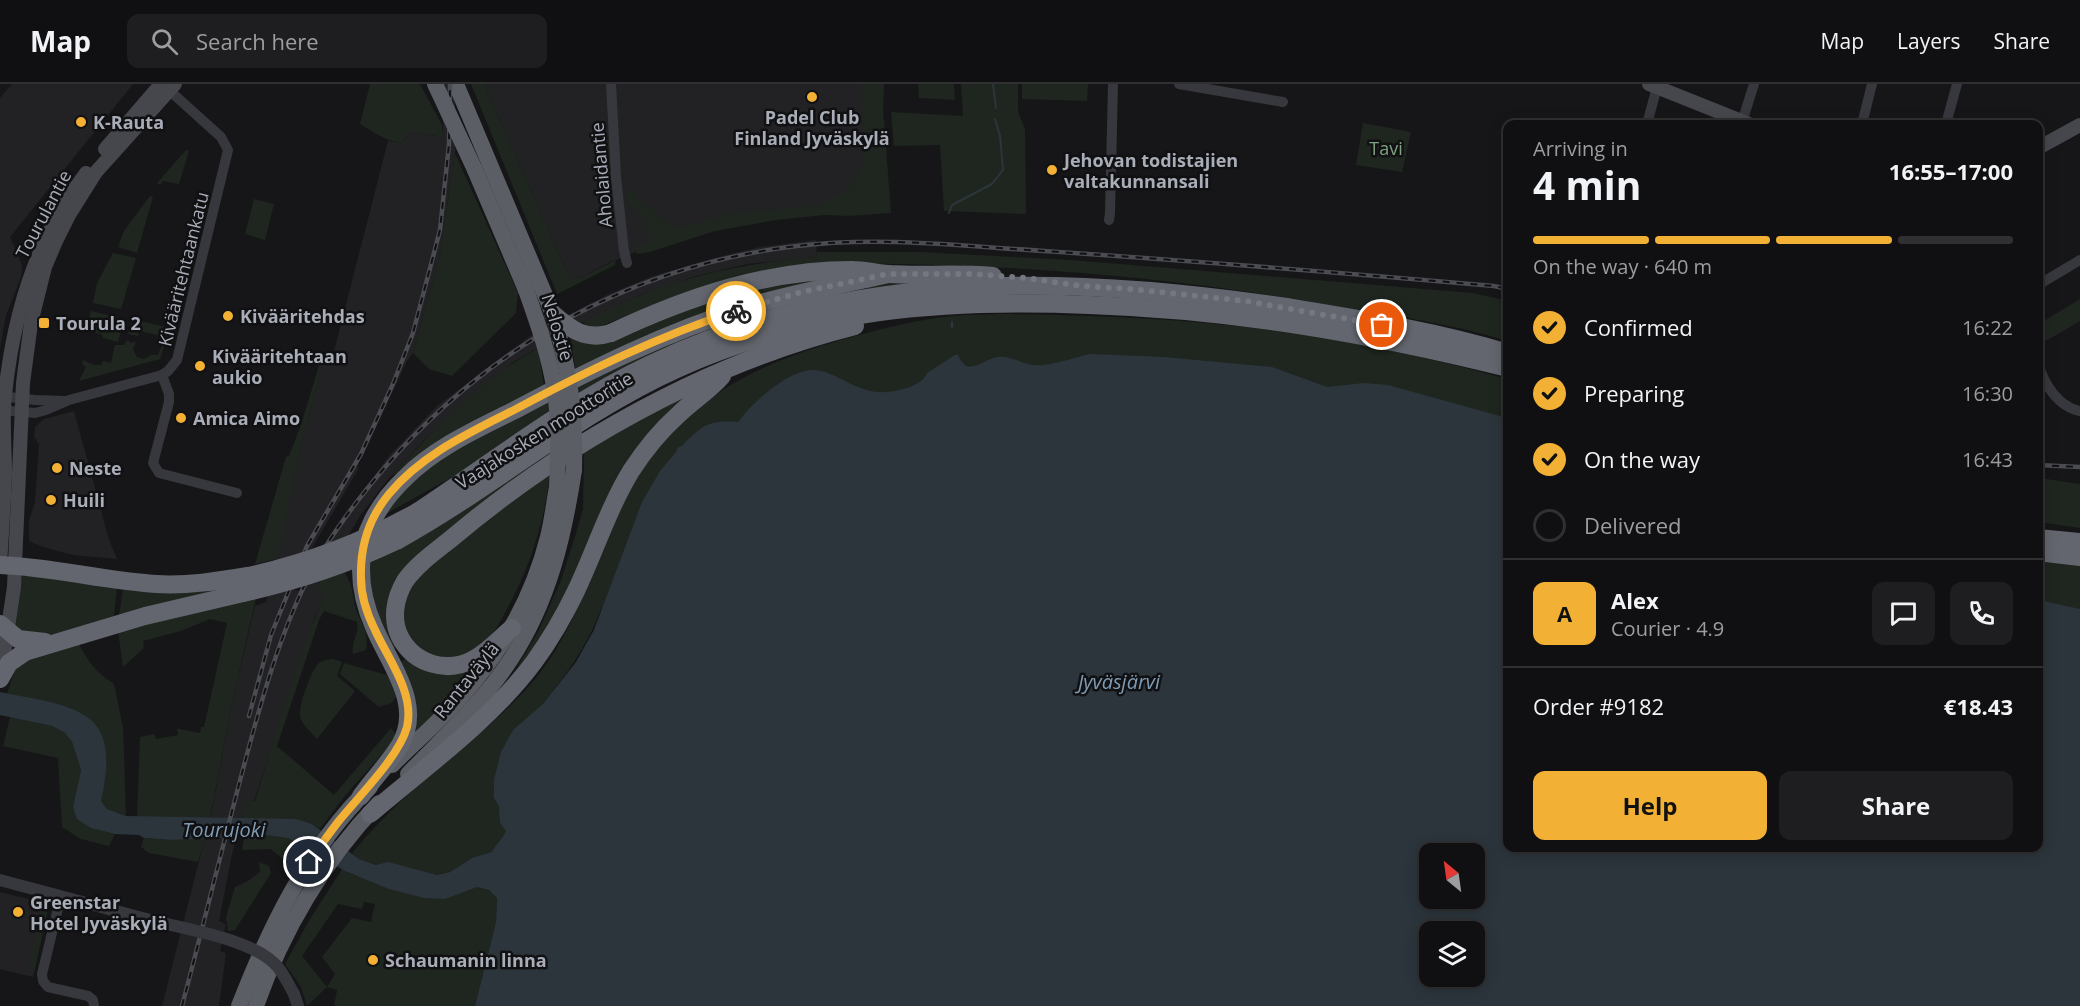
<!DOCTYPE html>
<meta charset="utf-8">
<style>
body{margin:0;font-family:"Open Sans",sans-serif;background:#1e1e20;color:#f1f3f6;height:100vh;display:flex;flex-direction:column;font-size:22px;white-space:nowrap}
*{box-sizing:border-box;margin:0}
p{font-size:20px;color:#9c9d9f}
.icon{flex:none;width:33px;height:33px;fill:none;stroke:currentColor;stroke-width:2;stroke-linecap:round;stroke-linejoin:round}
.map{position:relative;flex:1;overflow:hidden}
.sheet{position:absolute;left:1503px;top:36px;width:540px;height:732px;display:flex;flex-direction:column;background:#101012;border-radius:12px;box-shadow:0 3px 15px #0003,0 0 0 2px #303032}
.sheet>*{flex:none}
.needle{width:39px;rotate:331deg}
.fabs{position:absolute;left:1419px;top:759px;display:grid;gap:12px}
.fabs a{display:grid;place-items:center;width:66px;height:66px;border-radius:12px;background:#101012;box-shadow:0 3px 15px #0003,0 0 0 2px #303032;font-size:30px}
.pin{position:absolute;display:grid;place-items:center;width:51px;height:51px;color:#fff;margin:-26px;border:3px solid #fff;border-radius:50%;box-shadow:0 2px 6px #0007}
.courier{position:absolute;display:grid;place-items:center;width:60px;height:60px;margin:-30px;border:4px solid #f2b134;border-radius:50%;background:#fff;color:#222;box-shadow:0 2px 8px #0007}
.overview em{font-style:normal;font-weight:700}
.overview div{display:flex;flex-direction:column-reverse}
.overview{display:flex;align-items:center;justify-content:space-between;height:102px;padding:0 30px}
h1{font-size:39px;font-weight:700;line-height:45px}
.bar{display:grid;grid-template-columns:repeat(4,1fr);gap:9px 6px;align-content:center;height:72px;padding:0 30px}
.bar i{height:8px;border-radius:4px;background:#303032}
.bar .on{background:#f2b134}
.bar p{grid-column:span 4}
.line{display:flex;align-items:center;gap:15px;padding:0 30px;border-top:2px solid #303032}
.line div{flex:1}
.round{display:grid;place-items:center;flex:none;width:63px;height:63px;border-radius:12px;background:#1e1e20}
ol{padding:0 30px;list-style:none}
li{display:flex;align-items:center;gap:18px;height:66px}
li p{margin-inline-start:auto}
li .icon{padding:6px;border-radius:50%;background:#f2b134;color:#111;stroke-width:4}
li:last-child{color:#9c9d9f}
li i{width:33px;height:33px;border:3px solid #303032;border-radius:50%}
.primary-button{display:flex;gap:12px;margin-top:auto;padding:12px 30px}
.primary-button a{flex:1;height:69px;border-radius:12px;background:#f2b134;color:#111;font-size:24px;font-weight:700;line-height:69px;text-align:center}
.primary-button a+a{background:#1e1e20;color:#f1f3f6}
header{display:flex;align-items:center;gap:36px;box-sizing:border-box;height:84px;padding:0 30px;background:#101012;border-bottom:2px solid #303032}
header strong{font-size:28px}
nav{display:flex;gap:33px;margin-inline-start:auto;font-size:21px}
.search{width:420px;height:54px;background:#1e1e20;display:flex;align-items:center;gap:15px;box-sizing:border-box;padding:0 21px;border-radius:12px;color:#9c9d9f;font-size:22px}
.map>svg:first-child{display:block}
.built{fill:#222225}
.green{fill:#1e261f;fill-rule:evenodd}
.water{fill:#2c353c;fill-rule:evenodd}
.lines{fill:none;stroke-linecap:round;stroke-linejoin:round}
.stream{stroke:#2c353c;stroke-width:2}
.minor{stroke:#37383d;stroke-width:10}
.tertiary{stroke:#37383d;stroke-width:12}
.secondary{stroke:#45474d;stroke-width:14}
.trunk{stroke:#5b5e65;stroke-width:16}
.motorway{stroke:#63666e;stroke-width:18}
.rail-casing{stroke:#4a4c52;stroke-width:4.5}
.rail{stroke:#111113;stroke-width:2;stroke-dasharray:7;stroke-linecap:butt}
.tertiary-bridge{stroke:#37383d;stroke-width:12}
.trunk-bridge{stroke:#5b5e65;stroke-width:16}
.motorway-bridge{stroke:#63666e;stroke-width:18}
.done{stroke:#757880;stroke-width:6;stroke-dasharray:0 10.8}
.route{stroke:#f2b134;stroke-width:8}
.poi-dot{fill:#f2b134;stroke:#111113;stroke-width:2}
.labels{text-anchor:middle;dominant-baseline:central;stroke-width:5;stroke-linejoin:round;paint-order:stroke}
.poi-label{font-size:18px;font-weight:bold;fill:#a8adb8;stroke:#111113;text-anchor:start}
.park-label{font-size:18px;fill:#7fa381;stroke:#111113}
.street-label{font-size:18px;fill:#a8adb8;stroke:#111113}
.water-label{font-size:20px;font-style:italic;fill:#7f9bb3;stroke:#111113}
</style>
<header>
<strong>Map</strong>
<div class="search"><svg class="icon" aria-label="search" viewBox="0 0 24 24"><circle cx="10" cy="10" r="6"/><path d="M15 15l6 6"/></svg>Search here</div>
<nav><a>Map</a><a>Layers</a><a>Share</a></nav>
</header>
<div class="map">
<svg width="2080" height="922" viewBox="0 0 2080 922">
<rect width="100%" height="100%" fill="#161618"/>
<g class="built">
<polygon points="12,0 133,0 10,153 22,181 21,193 6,232 0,264 0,14"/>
<polygon points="442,0 455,0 455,69 439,175 413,269 407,277 357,382 359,384 312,464 294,506 299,507 329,453 389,372 437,322 537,247 609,210 653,192 722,172 760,163 816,156 817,173 747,180 696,192 640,211 582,238 515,277 424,356 389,394 360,432 316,505 327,510 315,532 254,717 247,716 232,770 219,837 226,840 220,867 226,869 219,922 162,922 212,726 234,610 255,522 266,518 299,370 324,274 332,275 388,57 401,59 411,48 443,53"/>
<polygon points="484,0 874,0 871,122 720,143 661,158 608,179 582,193 570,195"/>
<polygon points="74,327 109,456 117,475 73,471 43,463 29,457 29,437 35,418 39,360 34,353 35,343 44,335"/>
<polygon points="0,808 49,820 33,893 0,885"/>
</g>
<g class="green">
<path d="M370,0H420L442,41L443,53L411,48L401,59C386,57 373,48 360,40Z"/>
<polygon points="471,0 484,0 570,195 582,193 616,176 615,181 557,210"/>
<polygon points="861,0 884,0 883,24 891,129 849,132 825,131 776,136 715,147 650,168 637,170 633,164 649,157 647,138 627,118 628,105 674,145 732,129 825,121 826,116 846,107 857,94 864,78"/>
<polygon points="918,0 954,0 955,16 919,14"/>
<polygon points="961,0 1018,0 1018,28 1025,45 1026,130 944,127 940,61 894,62 891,28 963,32"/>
<polygon points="1022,0 1088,0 1087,17 1022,15"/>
<polygon points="1363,39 1411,48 1402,88 1356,81"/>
<polygon points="186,66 189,67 179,100 163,97 160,101 157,99"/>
<polygon points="455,69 518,209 516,229 452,292 429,285 413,269 439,175"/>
<polygon points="150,112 153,113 137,169 118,163 124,147"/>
<polygon points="254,115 274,120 265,156 245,150"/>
<path d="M817,168H920L1071,176L1473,209L1508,217L1507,257C1454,240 1395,232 1340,223C1216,200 1092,187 966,182C903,180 839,177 777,186C714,194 658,219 601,242H589L582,238C601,229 621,219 641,211C698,188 756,178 817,173Z"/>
<polygon points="113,169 136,174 121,225 93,219 97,199"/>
<polygon points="850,190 576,290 570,250 579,255 723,209"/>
<polygon points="973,194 868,205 825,212 768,228 463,387 382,432 397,409 447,366 707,240 867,200"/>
<polygon points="2080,215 2080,237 2039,261 2039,240"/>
<polygon points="91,227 124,235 118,258 103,254 101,250 86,247"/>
<path d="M1002,230C1100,231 1200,235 1298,250C1368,260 1438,276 1507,295V429L985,277C976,283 970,284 961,278L601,525C588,561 567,589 544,619L560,759L472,774L450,788L437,791L388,779L376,781L359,775L352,769C368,750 384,733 402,716C446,675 497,641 536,594C579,541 594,474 625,415C674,323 743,284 841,256C877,246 914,236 952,232C968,230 985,231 1002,230Z"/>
<polygon points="132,235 170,244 160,275 79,297 86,283 82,280 83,276 94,281 101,281 103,277 111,279 115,261 124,261 127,256 131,259 136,257 133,265 137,273 144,275 151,271 158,271 164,256 163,252 139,247 138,252 128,250"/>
<path d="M538,264L544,302L420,372L389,394C434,346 479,297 538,264Z"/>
<polygon points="324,274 299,370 277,475 255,480 286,373 289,372 301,341 321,275"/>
<polygon points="706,300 674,329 541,560 513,590 538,548 560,499 574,456 583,425 584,365"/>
<polygon points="552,365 552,375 408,486 398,562 394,564 372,528 367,478"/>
<path d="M550,387C545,437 531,481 507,525C500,538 493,553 480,563C473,568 464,572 456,577L417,567L400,536L403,512L431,479Z"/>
<polygon points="2039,394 2080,400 2080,444 2039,438"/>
<polygon points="2038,477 2080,481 2080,660 2039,642"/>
<path d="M345,489C354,504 352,510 356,525C361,540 370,549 366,566L353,570C351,558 359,550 357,538L324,527L319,536L277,662L334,711L391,644L396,650L390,661L344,713L320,745L312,740L241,735L247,715L255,717C277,648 294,575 326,510L316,505L322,495Z"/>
<polygon points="23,491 117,503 114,532 61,549 43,552 31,552 14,543 19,497"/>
<polygon points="123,504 222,505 119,532"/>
<polygon points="256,514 234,610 210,734 137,733 140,653 154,650 156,655 178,651 177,645 179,645 200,649 201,643 204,643 227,539 210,535 181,547 143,557 144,564 123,583 118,547"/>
<path d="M79,560C88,578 97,589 114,600L123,643L126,732L107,725L101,717L105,695L55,620L7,610L15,585L23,575Z"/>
<path d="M333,575L342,578L337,592L355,607L317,655C311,648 302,641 300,632C298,623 312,584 319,579C323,576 328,575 333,575Z"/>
<polygon points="405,575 429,586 481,580 469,596 410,655 398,581"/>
<polygon points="344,579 387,591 393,601 396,613 392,619 379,623 340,590"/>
<polygon points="10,633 52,642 65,649 72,658 81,686 73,723 91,744 115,750 109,762 81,755 62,743 58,674 3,662"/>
<polygon points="264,751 288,754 305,762 290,781 271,765 242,766 244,754 254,756"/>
<polygon points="144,754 172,756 205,754 198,778 149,769 141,763"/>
<polygon points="259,778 269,782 271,789 235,846 228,847 226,833 235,803 248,797 260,788"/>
<path d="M342,785L356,792L478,803L489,806L497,814L496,838L475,922H334L337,906L327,903L307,922L301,903L285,880L310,835ZM364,818L375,820L371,838L352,834L322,873L335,890L327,903L302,872L338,820L362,825Z"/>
<polygon points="33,816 49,820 34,889 28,887 42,826 31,823"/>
</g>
<path class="water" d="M1090,270L1164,273L1272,283L1327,303L1364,299L1388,301L1507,334L1508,764H2038L2039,516L2080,525V922H475L496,838L497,814L489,806L477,803L445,815L424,814L389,805L345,787L288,754L264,751L254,756L238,753L172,756L144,754L139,751L115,750L91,744L77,735L73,723L81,686L72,658L65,649L52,642L0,631V608C27,614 83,619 98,644C111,665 106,694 101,717L107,725L126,732L296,735L312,740L359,775L376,781L388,778L437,791L450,788L472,774L492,768C496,760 502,756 506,747L500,739L499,722L494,714V696L501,668L513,646L543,620L576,578L594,546L642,418L660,387L676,368L678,363L682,362C702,341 709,336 738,338C752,319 787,287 812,286C824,286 833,291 843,296C868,309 882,312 910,303C917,300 925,296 927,289L955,271H958C968,294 982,275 998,273C1009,271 1023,280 1034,281C1046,283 1077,273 1090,270ZM1430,770H1474V814H1430ZM1430,848H1474V892H1430Z"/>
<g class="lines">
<g class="stream">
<polyline points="993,0 996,24"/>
<polyline points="949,129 952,121 992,100 1003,86 1000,52 995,35"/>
<polyline points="952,238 952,244"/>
</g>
<g class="minor">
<polyline points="611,0 616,93 624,167 627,179"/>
<polyline points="1179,0 1283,18"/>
<polyline points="1742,38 1754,0"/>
<polyline points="1647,40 1657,3"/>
<polyline points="1862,40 1872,0"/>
<polyline points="1946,40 1957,0"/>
<polyline points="1109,136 1110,129 1113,0"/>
<polyline points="2038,201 2080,176"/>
<path d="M2038,278C2043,299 2058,323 2080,327"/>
<polyline points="162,291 169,310 169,318 153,379 159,389 237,409"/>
<polyline points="0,312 35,316 64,317"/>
<polyline points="0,326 35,329 46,326 69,316 162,291 168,287 177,276 228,66 221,53 170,7"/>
<polyline points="61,812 42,890 43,897 48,903 88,912 93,916 94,922"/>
</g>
<g class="tertiary">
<polyline points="0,796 150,836"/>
<polyline points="294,910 298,922"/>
</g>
<g class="secondary">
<polyline points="1649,0 1749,40"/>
<polyline points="2038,64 2080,41"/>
<polyline points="105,65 161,0"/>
<path d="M0,480C2,450 4,419 5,389C5,363 2,336 5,311C13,232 37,152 86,89"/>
<polyline points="1,590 14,503 23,299 31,239 45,183 56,157 69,131 96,88 175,0"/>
</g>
<g class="trunk">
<polyline points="456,0 553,230"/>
<polyline points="475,86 526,206"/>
<path d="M392,681C415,658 440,637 461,613C502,567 533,513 548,453C552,437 554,419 557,403"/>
<path d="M408,690C444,653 483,618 511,575C549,517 564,452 574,386"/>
<path d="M239,922C270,842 308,764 370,703"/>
<path d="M256,922C282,847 324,776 379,719"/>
</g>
<g class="motorway">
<path d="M611,249C687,213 767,186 852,186C864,186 876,189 888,190C923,192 958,189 993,192"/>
<path d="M417,428C494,377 568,319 651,280C851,184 1073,191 1287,223C1360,235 1436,247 1508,269"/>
<polyline points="2038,454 2080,458"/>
<path d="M398,456C494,403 578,329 679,284C812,225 944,215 1089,221C1233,226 1368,249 1508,284"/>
<polyline points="2038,468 2080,473"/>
<path d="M0,481C53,483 104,497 156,500C187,502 218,497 248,492"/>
<polyline points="0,540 18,555 45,558"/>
<path d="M512,544C500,554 488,568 474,575C447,590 414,580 400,553C391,535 395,514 405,497C417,480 436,467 452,454C522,395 601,344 684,304C739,278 796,257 855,242"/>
<polyline points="0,595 9,579 25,568 145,532 243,509"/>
<path d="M361,712C373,695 389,679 400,661C424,620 389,580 374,543C366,525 361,506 361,486C360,451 379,419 404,395C434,364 477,345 515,326C590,286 666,248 747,223C793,209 841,201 888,190"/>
<path d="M370,730C425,683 491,636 534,578C550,556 564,532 576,507C595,467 608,425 631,387C644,367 660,347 678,331C692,317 709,307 722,292"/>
</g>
<g class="rail-casing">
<g id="rail">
<polyline points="2038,381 2080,383"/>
<polyline points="249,632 271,551 307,462 361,370 393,300 413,249 440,146 449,60 450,0"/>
<path d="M182,922C204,839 224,756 246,674C262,614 279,554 306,498C326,456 356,417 386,382C493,259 635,181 797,162C879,152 962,162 1044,167C1194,177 1344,189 1494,202L1508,205"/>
</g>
</g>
<use href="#rail" class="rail"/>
<path class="tertiary-bridge" d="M150,836C185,845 247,854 274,879C283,887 288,900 294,910"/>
<g class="trunk-bridge">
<polyline points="435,0 475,86"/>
<path d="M526,206C538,240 550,273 555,309C560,340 558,372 557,403"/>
<path d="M553,230C569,281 576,332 574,386"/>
</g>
<g class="motorway-bridge">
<path d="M553,230C571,246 587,257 611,249"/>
<path d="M248,492C308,479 363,458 417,428"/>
<path d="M243,509C300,496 345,481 398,456"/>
</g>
</g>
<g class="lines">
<polyline class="done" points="736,227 802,208 888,190 972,190 1027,194 1081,202 1131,205 1245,217 1382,241"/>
<path class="route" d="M309,778C318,765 328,751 338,738C358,713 399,673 407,643C415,609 388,575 375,546C367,530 361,512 361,494C360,463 369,434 389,410C422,370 471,348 516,325C587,287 659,252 736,227"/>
</g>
<g class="poi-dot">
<circle cx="812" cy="13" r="6"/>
<circle cx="81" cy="38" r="6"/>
<circle cx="1052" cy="86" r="6"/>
<circle cx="228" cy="232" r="6"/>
<rect x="38" y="233" width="12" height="12" rx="3"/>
<circle cx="200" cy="282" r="6"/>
<circle cx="181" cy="334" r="6"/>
<circle cx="57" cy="384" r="6"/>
<circle cx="51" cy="416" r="6"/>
<circle cx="18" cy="828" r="6"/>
<circle cx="373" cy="876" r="6"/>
</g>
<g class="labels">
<g class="poi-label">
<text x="812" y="33" text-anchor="middle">Padel Club<tspan x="812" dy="21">Finland Jyväskylä</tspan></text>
<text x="93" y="38">K-Rauta</text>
<text x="1064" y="76">Jehovan todistajien<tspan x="1064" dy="21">valtakunnansali</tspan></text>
<text x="240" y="232">Kivääritehdas</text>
<text x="56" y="239">Tourula 2</text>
<text x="212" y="272">Kivääritehtaan<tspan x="212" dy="21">aukio</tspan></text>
<text x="193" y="334">Amica Aimo</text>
<text x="69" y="384">Neste</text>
<text x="63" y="416">Huili</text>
<text x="30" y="818">Greenstar<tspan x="30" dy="21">Hotel Jyväskylä</tspan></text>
<text x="385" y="876">Schaumanin linna</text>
</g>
<g class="park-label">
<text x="1386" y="64">Tavi</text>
</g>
<g class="street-label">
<text transform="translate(601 91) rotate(-95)">Aholaidantie</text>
<text transform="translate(43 130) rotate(-62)">Tourulantie</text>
<text transform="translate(183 185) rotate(-76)">Kivääritehtaankatu</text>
<text transform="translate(558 243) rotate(73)">Nelostie</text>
<text transform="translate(544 346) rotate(-32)">Vaajakosken moottoritie</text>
<text transform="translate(466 596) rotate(-51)">Rantaväylä</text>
</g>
<g class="water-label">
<text x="1119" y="597">Jyväsjärvi</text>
<text x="224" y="745">Tourujoki</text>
</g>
</g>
</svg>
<div class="fabs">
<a><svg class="needle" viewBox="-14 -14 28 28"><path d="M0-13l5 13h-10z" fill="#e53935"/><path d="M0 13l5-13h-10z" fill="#9c9d9f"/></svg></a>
<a><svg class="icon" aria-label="layers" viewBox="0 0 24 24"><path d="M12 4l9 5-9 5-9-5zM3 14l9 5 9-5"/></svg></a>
</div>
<div class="pin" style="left:1382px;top:241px;background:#ea580c"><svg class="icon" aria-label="bag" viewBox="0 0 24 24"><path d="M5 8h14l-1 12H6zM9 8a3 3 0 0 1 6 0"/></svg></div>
<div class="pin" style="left:309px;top:778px;background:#1f2937"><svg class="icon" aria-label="home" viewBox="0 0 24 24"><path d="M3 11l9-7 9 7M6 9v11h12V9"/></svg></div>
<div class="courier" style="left:736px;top:227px"><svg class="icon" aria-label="bike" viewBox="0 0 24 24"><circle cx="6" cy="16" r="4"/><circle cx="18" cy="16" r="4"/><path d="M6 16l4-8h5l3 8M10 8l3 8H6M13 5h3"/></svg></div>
<section class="sheet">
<div class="overview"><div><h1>4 min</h1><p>Arriving in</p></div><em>16:55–17:00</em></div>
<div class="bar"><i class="on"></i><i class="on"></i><i class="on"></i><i></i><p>On the way · 640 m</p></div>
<ol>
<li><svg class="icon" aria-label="check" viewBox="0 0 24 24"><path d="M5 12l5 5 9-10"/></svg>Confirmed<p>16:22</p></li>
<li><svg class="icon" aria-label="check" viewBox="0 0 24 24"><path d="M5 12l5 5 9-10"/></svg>Preparing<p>16:30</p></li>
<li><svg class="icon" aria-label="check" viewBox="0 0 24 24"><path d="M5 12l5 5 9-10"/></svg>On the way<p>16:43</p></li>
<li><i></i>Delivered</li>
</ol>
<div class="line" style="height:108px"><b class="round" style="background:#f2b134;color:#111">A</b><div><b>Alex</b><p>Courier · 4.9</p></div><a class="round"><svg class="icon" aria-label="chat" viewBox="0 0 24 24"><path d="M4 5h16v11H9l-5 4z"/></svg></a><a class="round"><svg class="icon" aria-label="phone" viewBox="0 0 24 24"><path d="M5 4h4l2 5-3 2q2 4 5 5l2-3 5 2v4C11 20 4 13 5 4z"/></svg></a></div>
<div class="line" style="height:78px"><div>Order #9182</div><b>€18.43</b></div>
<div class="primary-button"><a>Help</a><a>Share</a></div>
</section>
</div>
